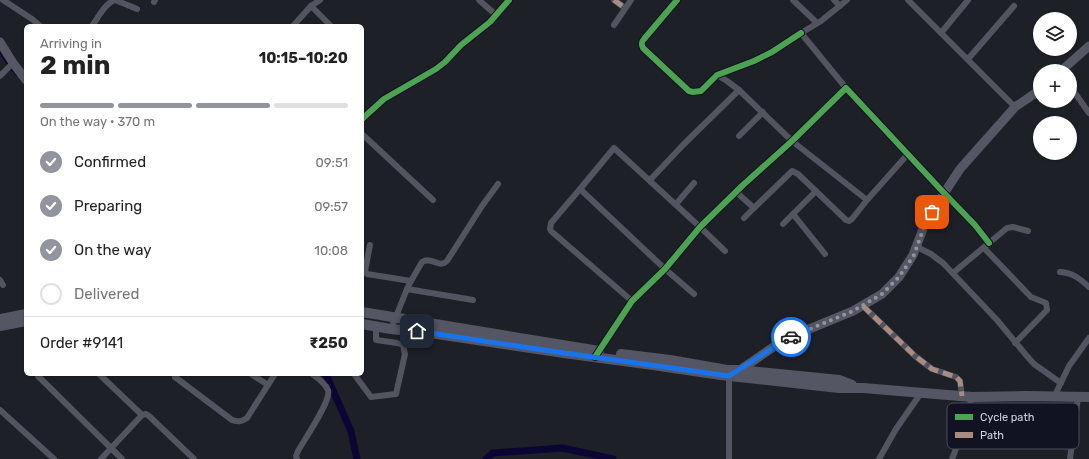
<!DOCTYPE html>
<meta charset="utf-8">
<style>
body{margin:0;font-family:Rubik,sans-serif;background:#f6f6f6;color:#222;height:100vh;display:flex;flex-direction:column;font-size:15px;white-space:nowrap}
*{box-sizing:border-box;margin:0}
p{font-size:13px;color:#767676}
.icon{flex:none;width:22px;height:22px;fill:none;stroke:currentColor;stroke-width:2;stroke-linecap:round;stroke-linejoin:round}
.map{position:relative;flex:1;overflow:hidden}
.panel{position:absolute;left:24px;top:24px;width:340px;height:352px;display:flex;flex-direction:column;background:#fff;border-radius:6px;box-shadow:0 1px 3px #0004}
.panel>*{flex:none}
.controls{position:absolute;left:1033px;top:12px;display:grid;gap:8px}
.controls a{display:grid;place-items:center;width:44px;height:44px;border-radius:50%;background:#fff;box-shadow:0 1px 3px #0004;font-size:20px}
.pin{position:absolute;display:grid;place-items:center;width:34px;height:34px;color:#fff;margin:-17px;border-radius:8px;box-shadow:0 2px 6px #0006}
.courier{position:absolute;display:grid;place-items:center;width:40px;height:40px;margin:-20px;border:3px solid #1a73e8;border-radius:50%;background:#fff;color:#222;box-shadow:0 1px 5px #0007}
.head em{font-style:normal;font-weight:700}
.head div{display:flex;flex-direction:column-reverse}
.head{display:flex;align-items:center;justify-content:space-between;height:68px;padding:0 16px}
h1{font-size:26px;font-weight:700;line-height:30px}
.bar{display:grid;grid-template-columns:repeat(4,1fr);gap:6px 4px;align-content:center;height:48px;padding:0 16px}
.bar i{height:5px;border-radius:3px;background:#e0e0e0}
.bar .current{background:#92949e}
.bar p{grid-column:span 4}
.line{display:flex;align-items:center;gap:10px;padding:0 16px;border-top:1px solid #e0e0e0}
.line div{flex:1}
ol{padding:0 16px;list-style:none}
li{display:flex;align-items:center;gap:12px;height:44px}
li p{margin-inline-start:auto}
li .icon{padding:4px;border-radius:50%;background:#92949e;color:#fff;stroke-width:4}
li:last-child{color:#767676}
li i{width:22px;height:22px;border:2px solid #e0e0e0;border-radius:50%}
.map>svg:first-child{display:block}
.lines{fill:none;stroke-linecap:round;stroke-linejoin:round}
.stream{stroke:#0b0533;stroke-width:2}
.canal{stroke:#0b0533;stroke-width:7}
.street{stroke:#52545f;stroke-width:6}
.secondary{stroke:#565764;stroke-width:9}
.primary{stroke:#545664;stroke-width:10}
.quiet{stroke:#a88b81;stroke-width:5;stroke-dasharray:10 5;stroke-linecap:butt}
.cycleway-casing{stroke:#111322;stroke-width:8}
.cycleway{stroke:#4ca352;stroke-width:6}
.done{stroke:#92949e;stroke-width:4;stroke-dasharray:0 7.2}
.route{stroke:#1a73e8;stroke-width:5}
.key{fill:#111322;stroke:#4a4d5a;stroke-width:1}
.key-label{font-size:11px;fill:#d0d3de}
</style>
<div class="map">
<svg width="1089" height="459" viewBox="0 0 1089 459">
<rect width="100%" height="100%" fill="#1e2028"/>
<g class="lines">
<polyline class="stream" points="0,53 12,70 17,75"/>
<g class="canal">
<polyline points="325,374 327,377 351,431 357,459"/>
<polyline points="486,459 493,453 562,448 613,459"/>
</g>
<g class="street">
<polyline points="3,0 32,19 40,26"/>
<polyline points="479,0 496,15"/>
<polyline points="614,0 625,8"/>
<path d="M677,0L644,39C641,42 641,44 643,48L689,91L693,92L701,91L717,75L754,61L772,52L801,33"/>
<polyline points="793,0 817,23"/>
<polyline points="834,0 840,6"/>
<polyline points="908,0 1015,107"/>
<polyline points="154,2 155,0"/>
<polyline points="311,6 320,0"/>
<polyline points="614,25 631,0"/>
<path d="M92,26C98,18 105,3 115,0L137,9"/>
<polyline points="293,26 311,6 331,26"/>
<polyline points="941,33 968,0"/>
<polyline points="968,59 1014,6"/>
<polyline points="717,75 727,81 739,90"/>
<polyline points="0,76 13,63"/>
<polyline points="1070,86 1089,113"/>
<polyline points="846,88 801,33 821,21 847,0"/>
<polyline points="362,119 384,99 436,69 445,62 461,45 490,22 509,0"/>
<polyline points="362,134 433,200"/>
<polyline points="739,136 763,112"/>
<polyline points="650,180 683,145 739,90 792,141 867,200 908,154"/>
<polyline points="580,189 614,148 700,227 725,251"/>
<polyline points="736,192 754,208 788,175 792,171 798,174 846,220 849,221 852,219 867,200"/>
<polyline points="676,204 694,183"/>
<polyline points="793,214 825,254"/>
<polyline points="744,218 754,208"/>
<polyline points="783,224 816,191"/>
<polyline points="370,245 365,271 367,274 411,281 407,289 473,300"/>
<polyline points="917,247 931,254 943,263 997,320 1026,355 1034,364 1061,383"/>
<polyline points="984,248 1031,297 1046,303 1047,310 1015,343"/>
<path d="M1060,272C1073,273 1079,278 1089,287"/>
<polyline points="953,273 1007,228 1013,227 1028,231"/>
<polyline points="0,280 3,285"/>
<path d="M411,281L422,262C432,256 439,269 447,261L482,206L498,184"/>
<polyline points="632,301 551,231 550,229 551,223 580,189 665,269 694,294"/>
<polyline points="863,306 915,356 932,369 956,377 960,381 962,396"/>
<polyline points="391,329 407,289"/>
<polyline points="598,352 632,301 665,269 700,227 743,185 792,141 846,88 944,193 975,225 989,243"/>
<polyline points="99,374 142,415"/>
<polyline points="251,374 268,385"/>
<polyline points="354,374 371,397 396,394 405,354 403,345 397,343 376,340 376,326"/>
<polyline points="38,376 122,459"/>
<path d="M175,377L232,420C239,422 241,422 247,418L275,374"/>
<polyline points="1054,397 1069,366 1089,338"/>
<polyline points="0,410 54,459"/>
<polyline points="142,415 146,414 149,416 194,459"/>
<polyline points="101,459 142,415"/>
<path d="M297,459L296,456L298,451C304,440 332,400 328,390C325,383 318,378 312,374"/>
<polyline points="729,459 729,376"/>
<polyline points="879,459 896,429 921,393"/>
<polyline points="952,459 963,431 972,397"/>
<polyline points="1070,459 1078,397"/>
</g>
<g class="secondary">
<polyline points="0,42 13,63 26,80"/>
<polyline points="1061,71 1089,46"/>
<polyline points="737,372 785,339 853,311 882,294 899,277 913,255 926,221 960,169 1015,107 1040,90"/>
</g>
<g class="primary">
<polyline points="362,312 599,351"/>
<polyline points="0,319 26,314"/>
<polyline points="362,324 391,329 430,333 564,353 653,365 721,375 839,388 863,388 972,397 1025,396 1089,397"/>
<polyline points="0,326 26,321"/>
<polyline points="621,354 670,360 727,370 740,370 839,380 852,385"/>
</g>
<g class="quiet">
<polyline points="614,0 625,8"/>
<polyline points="863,306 915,356 932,369 956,377 960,381 962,396"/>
</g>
<g class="cycleway-casing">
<g id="cycleway">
<path d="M677,0L644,39C641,42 641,44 643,48L689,91L693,92L701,91L717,75L754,61L772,52L801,33"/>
<polyline points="362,119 384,99 436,69 445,62 461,45 490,22 509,0"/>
<polyline points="595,357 632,301 665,269 700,227 743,185 792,141 846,88 944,193 975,225 989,243"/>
</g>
</g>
<use href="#cycleway" class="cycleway"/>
</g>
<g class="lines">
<polyline class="done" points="791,337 853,311 882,294 899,277 914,255 926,221 932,212"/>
<polyline class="route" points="417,331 564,353 658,366 729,376 785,340 791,337"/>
</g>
<rect x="947" y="403" width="132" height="46" rx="6" class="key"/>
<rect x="955" y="414" width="18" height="6" fill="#4ca352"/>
<rect x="955" y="432" width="18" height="6" fill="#a88b81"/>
<g class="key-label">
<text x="980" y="421">Cycle path</text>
<text x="980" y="439">Path</text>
</g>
</svg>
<div class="controls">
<a><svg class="icon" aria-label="layers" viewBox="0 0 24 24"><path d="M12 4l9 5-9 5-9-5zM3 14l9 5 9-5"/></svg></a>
<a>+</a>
<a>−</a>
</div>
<div class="pin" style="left:932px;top:212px;background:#ea580c"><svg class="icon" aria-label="bag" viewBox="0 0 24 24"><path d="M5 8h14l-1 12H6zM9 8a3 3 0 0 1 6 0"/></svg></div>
<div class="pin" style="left:417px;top:331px;background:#1f2937"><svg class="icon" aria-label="home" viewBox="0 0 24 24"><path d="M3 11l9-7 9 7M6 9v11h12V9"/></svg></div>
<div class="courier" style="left:791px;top:337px"><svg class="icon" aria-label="car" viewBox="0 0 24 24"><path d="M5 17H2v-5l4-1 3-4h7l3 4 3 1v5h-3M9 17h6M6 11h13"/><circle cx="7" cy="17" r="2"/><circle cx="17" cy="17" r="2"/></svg></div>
<section class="panel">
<div class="head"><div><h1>2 min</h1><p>Arriving in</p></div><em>10:15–10:20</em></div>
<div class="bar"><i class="current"></i><i class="current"></i><i class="current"></i><i></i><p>On the way · 370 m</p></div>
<ol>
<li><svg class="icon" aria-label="check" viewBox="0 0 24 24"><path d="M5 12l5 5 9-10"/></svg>Confirmed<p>09:51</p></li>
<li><svg class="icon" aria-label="check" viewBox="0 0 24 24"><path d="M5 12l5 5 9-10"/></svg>Preparing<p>09:57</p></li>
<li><svg class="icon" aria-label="check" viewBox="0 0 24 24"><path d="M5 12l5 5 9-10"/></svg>On the way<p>10:08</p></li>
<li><i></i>Delivered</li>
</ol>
<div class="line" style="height:52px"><div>Order #9141</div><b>₹250</b></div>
</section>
</div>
